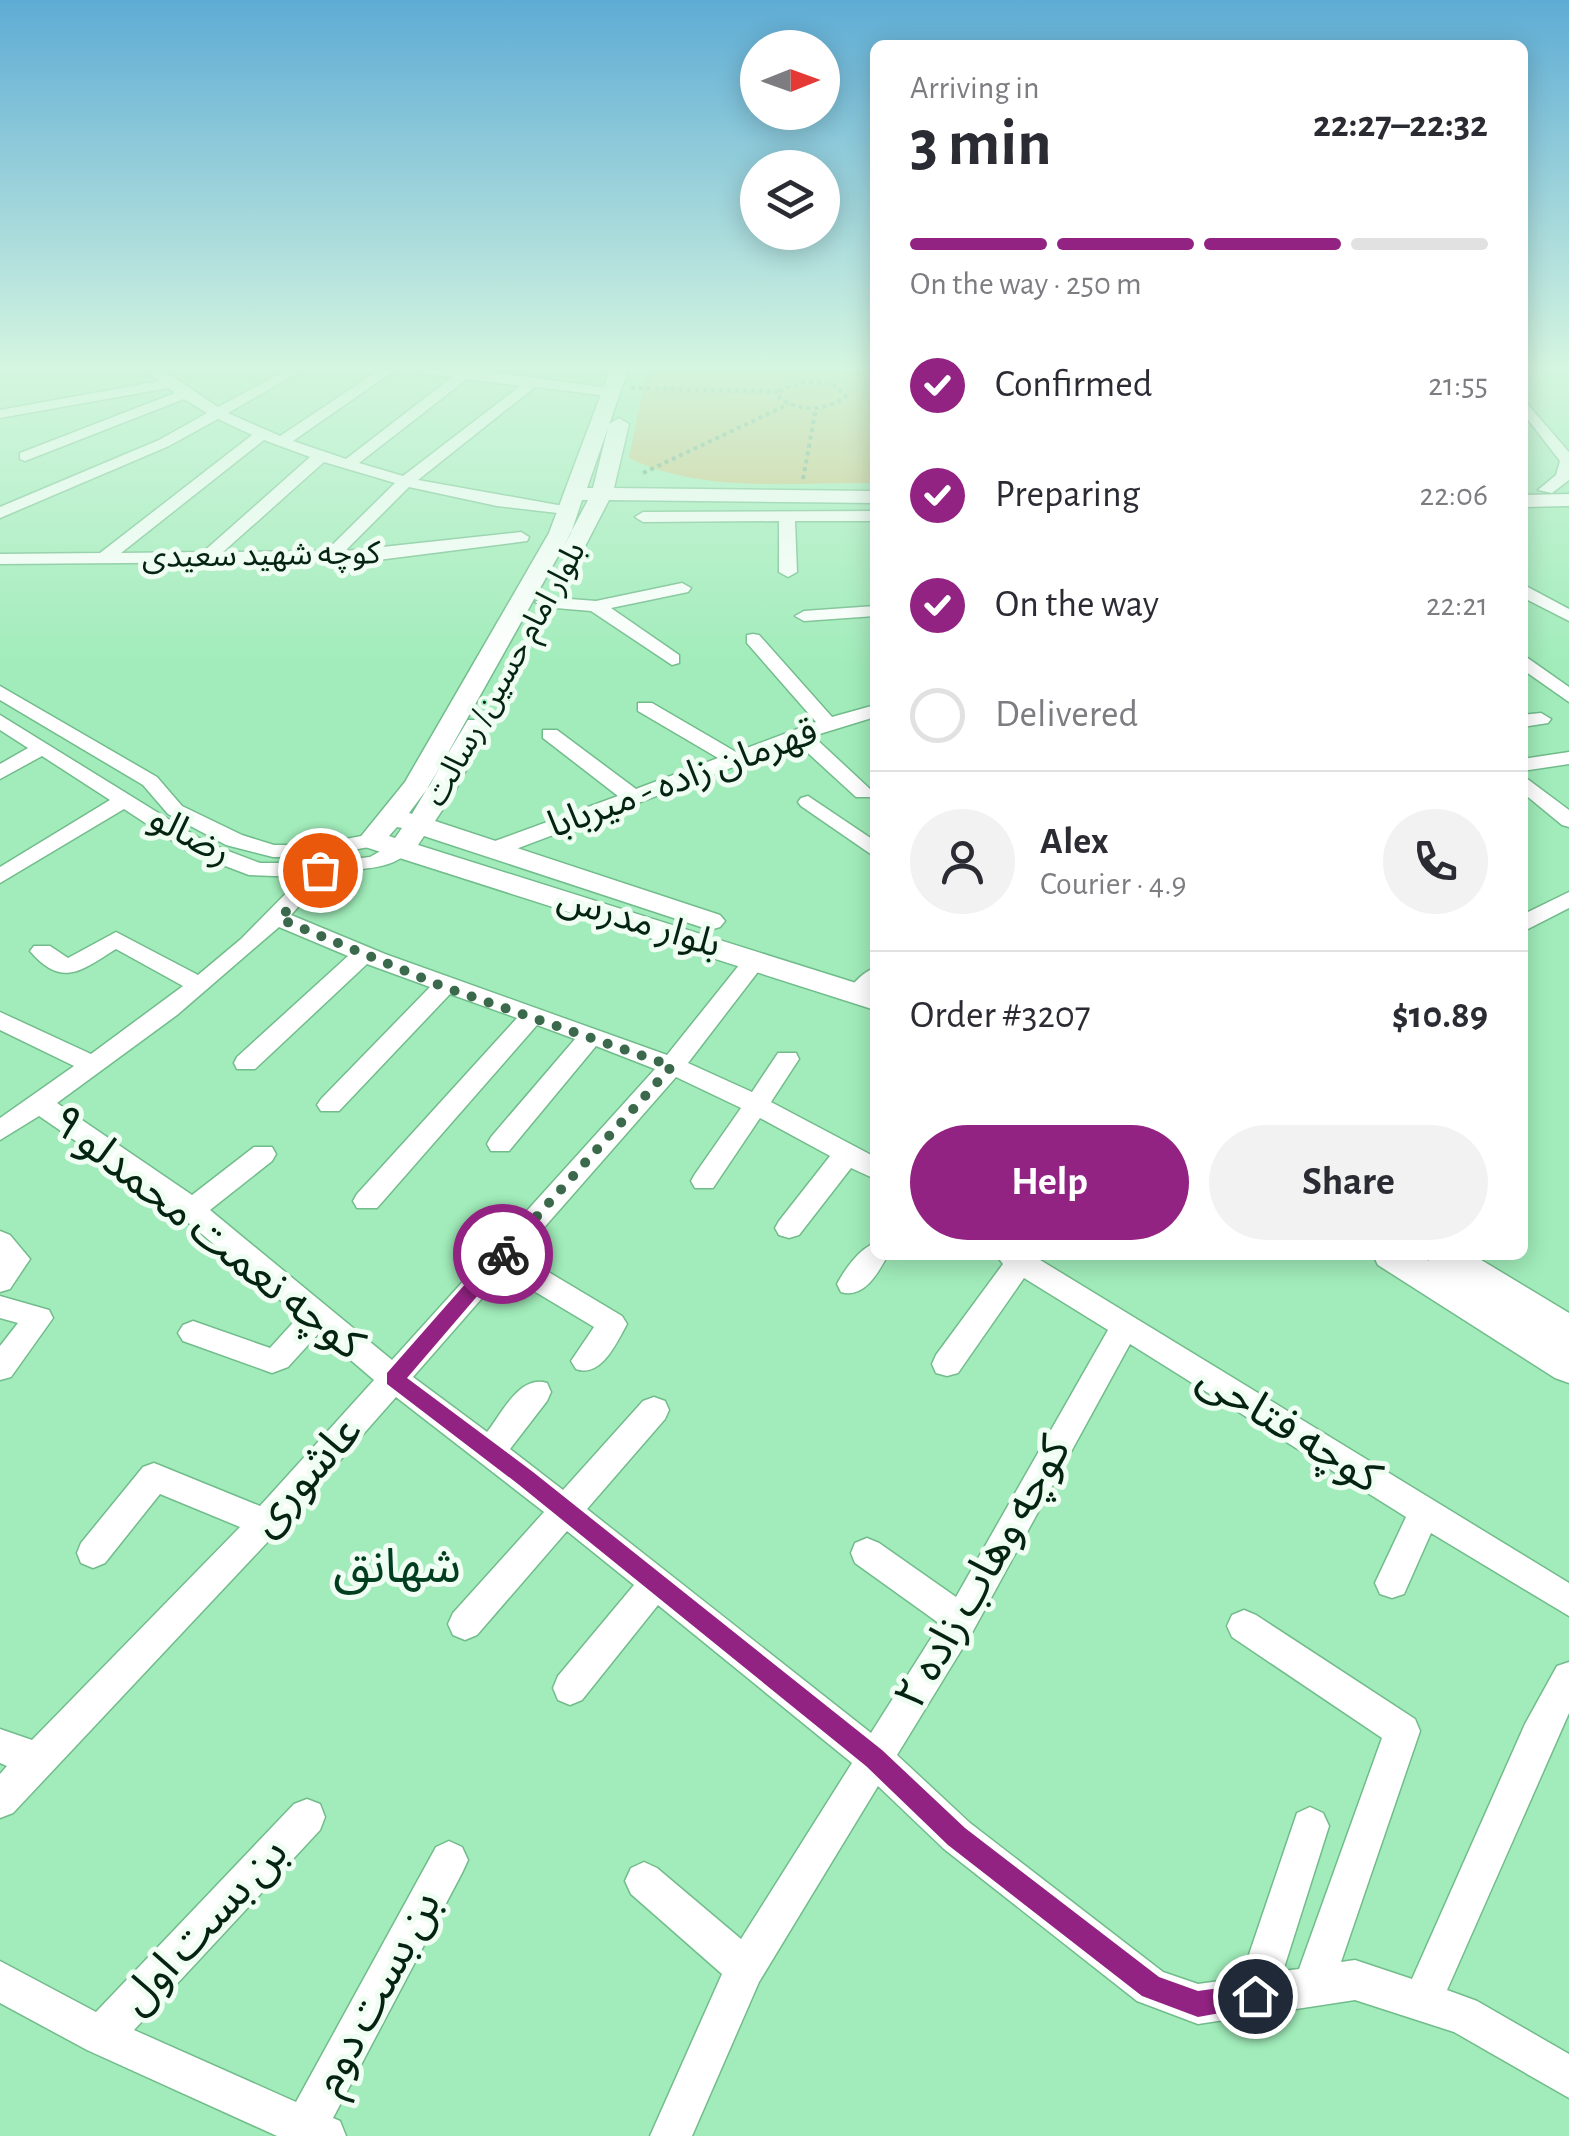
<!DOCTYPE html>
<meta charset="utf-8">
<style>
body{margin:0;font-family:"Alegreya Sans","Noto Sans Arabic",sans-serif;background:#f2f2f3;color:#2b2b33;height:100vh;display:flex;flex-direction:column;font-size:38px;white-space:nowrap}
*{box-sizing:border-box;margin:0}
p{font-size:32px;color:#7c7c81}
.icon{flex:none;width:55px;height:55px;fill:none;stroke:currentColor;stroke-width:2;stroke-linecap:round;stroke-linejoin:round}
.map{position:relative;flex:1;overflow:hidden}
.panel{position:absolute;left:870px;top:40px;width:658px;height:1220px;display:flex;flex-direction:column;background:#fff;border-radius:15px;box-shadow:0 5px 25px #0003}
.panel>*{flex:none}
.needle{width:65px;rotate:89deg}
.controls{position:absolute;left:740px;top:30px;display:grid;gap:20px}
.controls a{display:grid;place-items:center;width:100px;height:100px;border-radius:50%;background:#fff;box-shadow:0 5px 25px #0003;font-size:50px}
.pin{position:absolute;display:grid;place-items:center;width:85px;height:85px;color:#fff;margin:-42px;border:5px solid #fff;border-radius:50%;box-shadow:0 2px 10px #0007}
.courier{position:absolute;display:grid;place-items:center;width:100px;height:100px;margin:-50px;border:8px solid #932383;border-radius:50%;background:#fff;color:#222;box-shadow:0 2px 12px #0007}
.head em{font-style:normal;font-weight:600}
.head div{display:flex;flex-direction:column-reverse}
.head{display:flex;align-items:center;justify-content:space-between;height:170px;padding:0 40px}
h1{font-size:65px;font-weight:600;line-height:75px}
.bar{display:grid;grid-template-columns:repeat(4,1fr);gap:15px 10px;align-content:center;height:120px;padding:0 40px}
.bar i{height:12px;border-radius:8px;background:#e1e1e2}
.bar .selected{background:#932383}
.bar p{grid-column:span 4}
.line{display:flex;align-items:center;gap:25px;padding:0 40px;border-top:2px solid #e1e1e2}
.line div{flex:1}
.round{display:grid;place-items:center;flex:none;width:105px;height:105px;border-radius:52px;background:#f2f2f3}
ol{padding:0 40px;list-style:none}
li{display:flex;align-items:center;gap:30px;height:110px}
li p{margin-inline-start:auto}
li .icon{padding:10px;border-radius:50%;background:#932383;color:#fff;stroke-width:4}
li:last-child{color:#7c7c81}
li i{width:55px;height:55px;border:5px solid #e1e1e2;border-radius:50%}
.action{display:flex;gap:20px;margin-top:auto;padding:20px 40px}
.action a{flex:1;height:115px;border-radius:60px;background:#932383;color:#fff;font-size:40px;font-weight:600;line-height:115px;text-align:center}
.action a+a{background:#f2f2f3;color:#2b2b33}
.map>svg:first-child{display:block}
.green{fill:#d0be7b}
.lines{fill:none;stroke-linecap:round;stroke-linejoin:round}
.minor-casing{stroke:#72bc8c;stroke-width:3}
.major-casing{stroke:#72bc8c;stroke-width:3}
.path{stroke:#66a07a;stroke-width:4;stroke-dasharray:4 4;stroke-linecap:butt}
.minor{fill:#fff;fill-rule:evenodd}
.major{fill:#fff;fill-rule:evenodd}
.route{fill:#932383}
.done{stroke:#3b694c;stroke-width:10;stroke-dasharray:0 18}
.labels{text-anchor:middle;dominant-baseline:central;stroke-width:10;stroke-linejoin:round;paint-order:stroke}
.far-street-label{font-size:32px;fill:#042311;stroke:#effdf3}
.street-label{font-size:38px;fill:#042311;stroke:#effdf3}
.near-street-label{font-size:45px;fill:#042311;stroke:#effdf3}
.near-neighbourhood-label{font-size:48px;fill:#003e1f;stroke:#effdf3}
</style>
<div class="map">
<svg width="1569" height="2136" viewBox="0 0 1569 2136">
<rect width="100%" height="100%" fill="#a1ecba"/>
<path class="green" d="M647,370H875V483C794,482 703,494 629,458Z"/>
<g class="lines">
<g class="minor-casing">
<g id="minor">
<path d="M148,370H163L218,407L287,370H303L228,413L280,436L379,370H395L293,441L346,459L452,377L424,374L417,370H477L609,388L616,392L609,396L535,387L418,480L569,507L577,512L575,515L497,506L409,487L345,551L521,532L529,537L527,541L370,561L0,564V554L100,553L252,435L218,419L169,446L0,518V507L159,440L207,413L184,399L25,461L20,459V453L175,393L168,388L0,418V410L159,381ZM467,379L520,386L403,476L359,463ZM264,440L310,457L203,552L121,553ZM324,462L395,483L326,551L223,552Z"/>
<polygon points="1522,398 1569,452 1569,480 1552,493 1538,490 1556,475 1560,461 1522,412"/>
<polygon points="875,511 875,521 795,521 797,572 788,577 779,572 779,521 643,522 635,517 643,512"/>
<polygon points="682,583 691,588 688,592 611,608 679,655 679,663 672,665 591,611 544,607 535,602 544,597 596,601"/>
<polygon points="1522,584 1569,609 1569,621 1522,597"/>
<polygon points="875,606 875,616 804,621 795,616 804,611"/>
<polygon points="753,634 759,635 832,717 875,705 875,717 813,736 870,789 873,793 870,797 856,797 797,743 500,855 484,855 481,850 484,845 618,796 543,738 543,730 557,730 636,789 718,758 638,711 638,703 652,703 736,752 816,722 747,643 747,635"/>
<polygon points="1522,654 1569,687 1569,702 1522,669"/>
<polygon points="0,686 157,777 182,806 242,835 274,845 314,845 372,834 383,840 380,845 314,857 273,857 226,845 168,814 143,785 0,700"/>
<polygon points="1541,713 1551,719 1548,723 1522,727 1522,715"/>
<path d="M0,715L207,843L260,863H320L370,857L393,844H409L412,849C388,874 359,865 330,875C316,880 302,904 291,915L385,954L667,1055L748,954H764L768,959L764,964L688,1063L752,1092L778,1053H796L799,1059L771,1102L875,1157V1179L851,1168L799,1235L789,1238L779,1235L775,1228L779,1221L830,1156L760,1118L713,1188H695L691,1181L695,1174L741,1108L676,1077L520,1255L622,1316L627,1324C616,1344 601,1378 576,1369L571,1361L594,1327L504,1273L413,1377L487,1432C502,1413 520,1374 547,1383L551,1392L547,1401L510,1449L563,1490L643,1401L654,1397L665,1401L669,1410L665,1419L587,1509L871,1733L940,1624L855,1563L851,1553L855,1543L867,1538L879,1543L956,1597L1108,1330L1024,1278L958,1373L947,1376L936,1373L932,1364L936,1355L1003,1264L996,1255H1032L1569,1583V1616L1431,1533L1404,1594L1392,1598L1380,1594L1375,1583L1406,1517L1130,1344L973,1631L897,1755L970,1823L1163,1972L1198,1984L1241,1978L1297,1813L1310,1807L1323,1813L1329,1826L1283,1971L1299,1969L1382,1738L1232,1637L1227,1626L1232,1615L1244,1610L1256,1615L1415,1719L1420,1731L1341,1962L1355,1960L1412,1979L1525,1724L1557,1666L1569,1662V1713L1447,1990L1477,2001L1569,2054V2098L1454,2032L1355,2000L1198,2024L1137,2001L944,1849L878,1786L759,1982L692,2136H650L722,1974L631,1894L625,1881L631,1868L644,1862L657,1868L741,1939L852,1763L658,1605L582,1700L570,1705L558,1700L553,1688L558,1676L634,1585L567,1531L477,1635L465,1640L453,1635L448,1624L453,1613L544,1512L396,1397L276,1533L13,1813L0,1818V1774L7,1766L0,1763V1729L32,1740L240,1527L160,1494L105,1563L93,1568L81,1563L77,1553L81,1543L143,1467L154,1463L260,1506L374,1380L319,1333L288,1367L272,1373L183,1341L178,1333L183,1325L193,1321L270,1348L299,1316L159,1198L39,1116L0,1140V1118L74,1066L0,1030V1012L91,1054L183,986L116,949C82,970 62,989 30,951L34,946H50L68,958L116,932L198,975L241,939L302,877L249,875L191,853L124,809L0,883V867L110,800L42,756L0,779V764L28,748L0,730ZM279,927L348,956L237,1057L234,1063L237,1069H255L367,964L430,987L321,1099L317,1105L321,1111H339L450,994L517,1018L357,1194L353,1201L357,1208H377L537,1025L575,1039L491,1137L487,1144L491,1151H509L596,1046L655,1069L392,1360L210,1210L272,1161L276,1154L272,1147H254L192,1195L57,1103L177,1015Z"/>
<polygon points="1569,752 1569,764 1522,771 1522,759"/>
<polygon points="1522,775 1569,810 1569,827 1562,825 1522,792"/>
<polygon points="808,796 875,841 875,857 801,806 798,802 801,798"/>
<polygon points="1569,892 1569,908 1522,932 1522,915"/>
<path d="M875,968V990L866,999H850L846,994C853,983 863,972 875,968Z"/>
<polygon points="0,1231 10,1235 30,1259 10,1289 0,1292"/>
<path d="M875,1243V1255H888C878,1273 864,1299 841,1292L837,1284C845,1269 859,1249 875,1243Z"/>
<polygon points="0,1296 49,1310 53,1318 11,1377 0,1380 0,1346 18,1323 0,1318"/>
<polygon points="307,1799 320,1804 325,1817 320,1830 134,2030 296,2102 436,1847 449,1841 462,1847 468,1860 462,1873 333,2118 340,2121 346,2136 277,2136 87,2050 0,2003 0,1961 96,2012 294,1804"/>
</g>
</g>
<g class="major-casing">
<g id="major">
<path d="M610,370H628L587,488H593L609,424L619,418L629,424L614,488L875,491V503L609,500L580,556H564L561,551L588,500H582L571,533L430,785L409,813L412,814L468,720H486L490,725L455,791L435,821L720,915L725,921L720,927L710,930L424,836L418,845L875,989V1010L362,846L358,840L405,782L549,533ZM397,827L402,828L395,838L389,836Z"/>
<polygon points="1569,494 1569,506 1522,507 1522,495"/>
<polygon points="1373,1255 1420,1255 1429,1261 1426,1255 1473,1255 1569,1313 1569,1383 1555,1378 1378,1265"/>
</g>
</g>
<g class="path">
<path d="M801,382L833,384L846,396C826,412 802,411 780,399L779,391Z"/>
<polyline points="631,388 778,392"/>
<polyline points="643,473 789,404"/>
<polyline points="803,479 816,408"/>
</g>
<use href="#minor" class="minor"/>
<use href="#major" class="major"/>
</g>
<linearGradient id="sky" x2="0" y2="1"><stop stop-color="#5eacd5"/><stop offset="0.55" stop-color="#d5f6e0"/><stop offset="1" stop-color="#d5f6e0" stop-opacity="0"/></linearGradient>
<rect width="1569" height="669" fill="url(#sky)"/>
<polygon class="route" points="503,1247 509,1249 509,1259 407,1378 533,1472 882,1750 965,1828 1159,1977 1198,1991 1255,1983 1264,1987 1268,1996 1264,2005 1198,2017 1142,1996 948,1845 866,1766 518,1484 387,1384 387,1373 496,1249"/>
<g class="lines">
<polyline class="done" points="320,870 280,919 444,987 672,1066 503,1254"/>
</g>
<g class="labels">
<g class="far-street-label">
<text transform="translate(261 555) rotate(-1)">کوچه شهید سعیدی</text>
<text transform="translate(505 674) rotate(-61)">بلوار امام حسین/ رسالت</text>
</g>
<g class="street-label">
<text transform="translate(683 779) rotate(-20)">قهرمان زاده - میربابا</text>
<text transform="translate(190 836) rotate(28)">رضالو</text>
<text transform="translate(639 922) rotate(17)">بلوار مدرس</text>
</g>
<g class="near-street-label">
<text transform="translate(207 1233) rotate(38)">کوچه نعمت محمدلو ۹</text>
<text transform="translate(1289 1428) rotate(32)">کوچه فتاحی</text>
<text transform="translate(306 1476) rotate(-48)">عاشوری</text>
<text transform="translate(983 1573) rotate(-60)">کوچه وهاب زاده ۲</text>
<text transform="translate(204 1926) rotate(-47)">بن بست اول</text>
<text transform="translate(377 1993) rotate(-62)">بن بست دوم</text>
</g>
<g class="near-neighbourhood-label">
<text x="397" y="1568">شهانق</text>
</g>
</g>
</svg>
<div class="controls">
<a><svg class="needle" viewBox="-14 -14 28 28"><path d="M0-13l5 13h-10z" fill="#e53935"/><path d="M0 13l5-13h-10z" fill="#7c7c81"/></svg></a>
<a><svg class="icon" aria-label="layers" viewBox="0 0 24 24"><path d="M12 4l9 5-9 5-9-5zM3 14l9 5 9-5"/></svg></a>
</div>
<div class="pin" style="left:320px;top:870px;background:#ea580c"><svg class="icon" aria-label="bag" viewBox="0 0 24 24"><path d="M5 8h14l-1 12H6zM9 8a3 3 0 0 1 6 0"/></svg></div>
<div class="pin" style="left:1255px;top:1996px;background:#1f2937"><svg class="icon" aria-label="home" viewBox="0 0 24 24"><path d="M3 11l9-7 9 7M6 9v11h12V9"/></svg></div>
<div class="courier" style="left:503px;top:1254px"><svg class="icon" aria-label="bike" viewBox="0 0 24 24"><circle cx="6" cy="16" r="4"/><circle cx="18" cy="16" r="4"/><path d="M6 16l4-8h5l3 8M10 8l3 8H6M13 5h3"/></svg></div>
<section class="panel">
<div class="head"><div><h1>3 min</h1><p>Arriving in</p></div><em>22:27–22:32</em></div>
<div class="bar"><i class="selected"></i><i class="selected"></i><i class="selected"></i><i></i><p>On the way · 250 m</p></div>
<ol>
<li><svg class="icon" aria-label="check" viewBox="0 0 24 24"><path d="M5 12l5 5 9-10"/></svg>Confirmed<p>21:55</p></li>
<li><svg class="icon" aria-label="check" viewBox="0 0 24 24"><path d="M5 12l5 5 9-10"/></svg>Preparing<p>22:06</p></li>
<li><svg class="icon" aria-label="check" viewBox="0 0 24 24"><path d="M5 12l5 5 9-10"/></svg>On the way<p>22:21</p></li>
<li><i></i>Delivered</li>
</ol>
<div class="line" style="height:180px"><a class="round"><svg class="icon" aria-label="person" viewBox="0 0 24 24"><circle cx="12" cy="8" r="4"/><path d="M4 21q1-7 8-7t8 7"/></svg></a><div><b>Alex</b><p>Courier · 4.9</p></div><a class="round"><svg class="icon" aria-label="phone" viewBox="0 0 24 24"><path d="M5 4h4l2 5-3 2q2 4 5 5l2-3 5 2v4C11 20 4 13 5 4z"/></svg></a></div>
<div class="line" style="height:130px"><div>Order #3207</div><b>$10.89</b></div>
<div class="action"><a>Help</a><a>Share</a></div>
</section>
</div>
